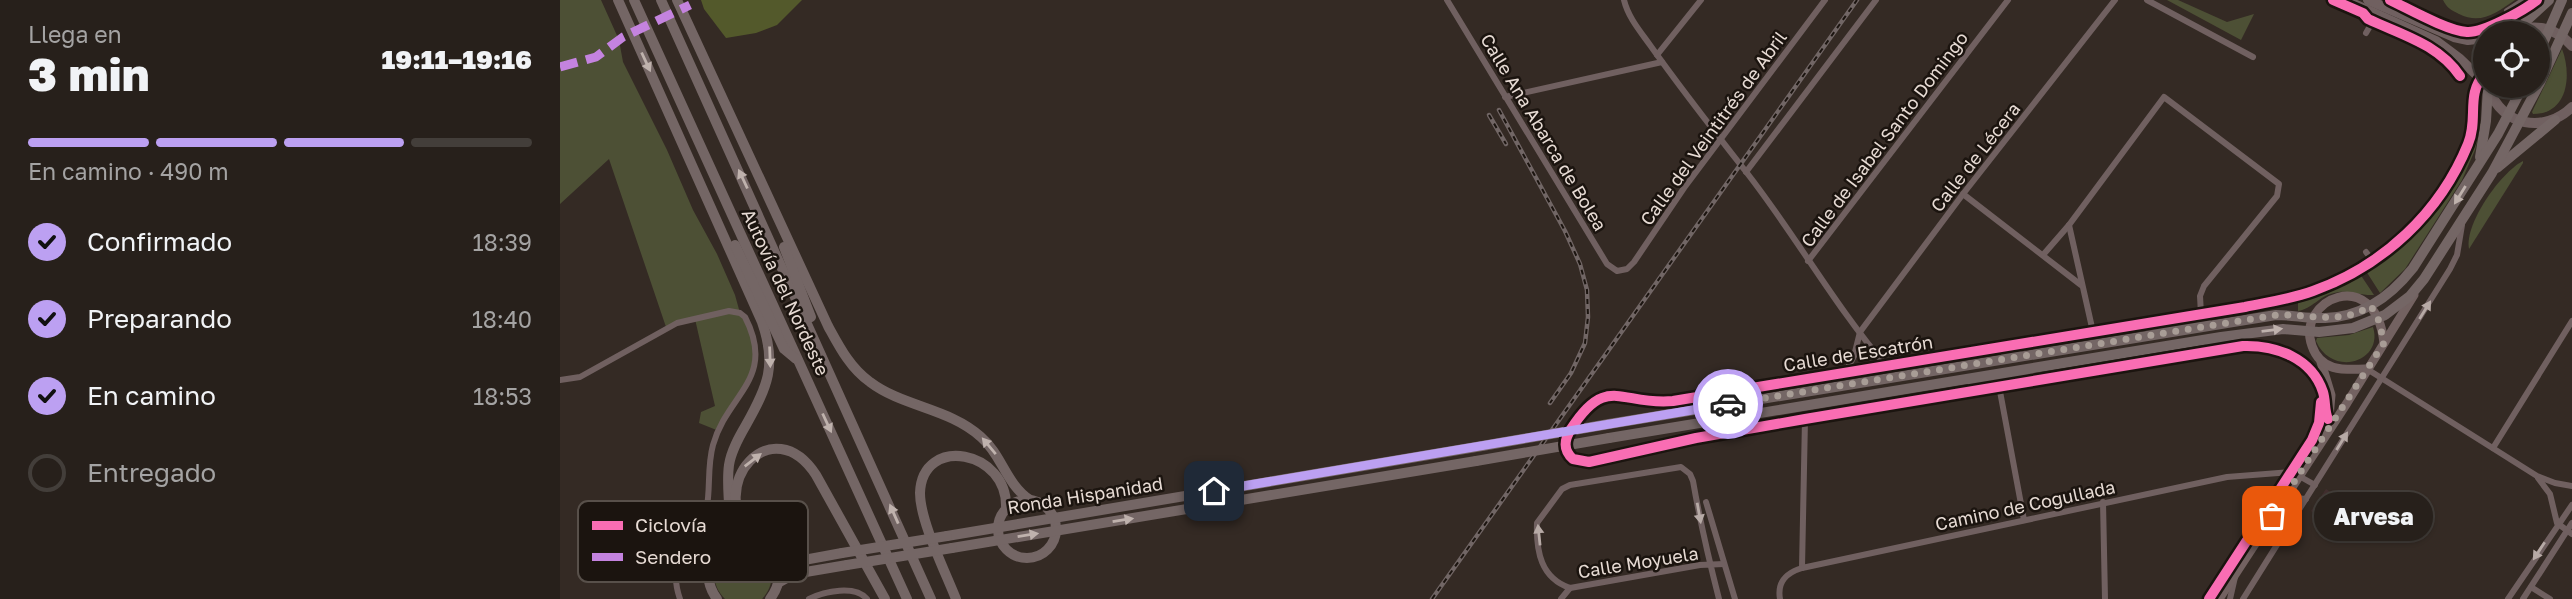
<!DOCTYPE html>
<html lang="es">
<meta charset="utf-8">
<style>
body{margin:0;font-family:"Golos Text",sans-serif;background:#2f2824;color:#f1f3f6;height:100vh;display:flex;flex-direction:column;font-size:26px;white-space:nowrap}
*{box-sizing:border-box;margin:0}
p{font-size:23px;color:#a4a3a3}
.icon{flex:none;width:38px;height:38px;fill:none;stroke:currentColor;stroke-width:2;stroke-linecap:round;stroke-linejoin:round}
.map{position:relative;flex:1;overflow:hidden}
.sheet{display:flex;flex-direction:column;background:#27201b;width:560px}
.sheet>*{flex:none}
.fabs{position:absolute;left:1913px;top:21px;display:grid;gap:14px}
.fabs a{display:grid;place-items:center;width:77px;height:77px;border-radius:50%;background:#27201b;box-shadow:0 2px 5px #0004,0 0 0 2px #433e3a;font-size:35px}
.pin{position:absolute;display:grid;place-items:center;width:60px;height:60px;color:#fff;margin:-30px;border-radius:14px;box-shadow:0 4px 10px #0006}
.courier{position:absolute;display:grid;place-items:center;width:70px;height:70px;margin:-35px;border:5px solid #bca0f2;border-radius:50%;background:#fff;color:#222;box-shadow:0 2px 9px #0007}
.bubble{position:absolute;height:49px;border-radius:24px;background:#27201b;box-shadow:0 2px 5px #0004,0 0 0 2px #433e3a;font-size:23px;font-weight:800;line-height:49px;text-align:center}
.headline em{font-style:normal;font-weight:800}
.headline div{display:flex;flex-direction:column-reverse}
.headline{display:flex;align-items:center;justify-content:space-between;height:119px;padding:0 28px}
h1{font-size:46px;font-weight:800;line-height:52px}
.bar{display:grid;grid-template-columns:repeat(4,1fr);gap:10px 7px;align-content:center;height:84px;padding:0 28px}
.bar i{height:9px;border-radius:5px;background:#433e3a}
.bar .current{background:#bca0f2}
.bar p{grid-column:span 4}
ol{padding:0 28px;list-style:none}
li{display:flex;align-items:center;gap:21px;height:77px}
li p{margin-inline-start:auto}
li .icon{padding:7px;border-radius:50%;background:#bca0f2;color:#111;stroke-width:4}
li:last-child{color:#a4a3a3}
li i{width:38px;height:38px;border:4px solid #433e3a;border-radius:50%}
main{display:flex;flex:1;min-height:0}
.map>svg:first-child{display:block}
.commercial{fill:#412e2e}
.green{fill:#4d5035}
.forest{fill:#53592b}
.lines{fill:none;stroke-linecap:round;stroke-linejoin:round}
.street{stroke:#706060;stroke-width:6}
.secondary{stroke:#736261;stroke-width:9}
.primary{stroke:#706060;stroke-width:10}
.highway{stroke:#746665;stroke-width:10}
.rail-casing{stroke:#716665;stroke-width:4.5}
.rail{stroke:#1b140f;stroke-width:2;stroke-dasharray:5;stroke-linecap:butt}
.highway-bridge{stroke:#746665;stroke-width:10}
.quiet{stroke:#c483df;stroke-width:9;stroke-dasharray:18 9;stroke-linecap:butt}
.cycleway-casing{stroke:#1b140f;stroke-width:15}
.cycleway{stroke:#f96db3;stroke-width:10}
.oneway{fill:#bfb2ad}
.oneway2{fill:#b7aaa6}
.done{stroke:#a89d96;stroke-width:7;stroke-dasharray:0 12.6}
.route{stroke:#bca0f2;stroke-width:9}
.labels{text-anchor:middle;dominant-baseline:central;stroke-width:5;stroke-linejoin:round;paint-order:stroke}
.street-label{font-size:18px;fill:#e7dbd4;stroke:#1b140f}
.key{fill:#1b140f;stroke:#58504a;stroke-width:2}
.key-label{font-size:19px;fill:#e7dbd4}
</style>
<main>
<section class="sheet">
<div class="headline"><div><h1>3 min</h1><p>Llega en</p></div><em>19:11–19:16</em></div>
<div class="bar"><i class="current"></i><i class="current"></i><i class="current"></i><i></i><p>En camino · 490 m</p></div>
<ol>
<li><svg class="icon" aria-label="check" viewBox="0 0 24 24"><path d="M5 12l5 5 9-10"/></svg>Confirmado<p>18:39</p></li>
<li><svg class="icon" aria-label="check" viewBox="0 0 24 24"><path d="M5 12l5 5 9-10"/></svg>Preparando<p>18:40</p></li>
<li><svg class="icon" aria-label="check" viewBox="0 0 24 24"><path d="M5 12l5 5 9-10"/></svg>En camino<p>18:53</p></li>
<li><i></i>Entregado</li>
</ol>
</section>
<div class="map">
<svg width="2012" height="599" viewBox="0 0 2012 599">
<rect width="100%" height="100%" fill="#342a24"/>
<polygon class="commercial" points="1766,489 1812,520 1798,542 1751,511"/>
<g class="green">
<polygon points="0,0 41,0 59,40 63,62 107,150 133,210 157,254 175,295 180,313 192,334 194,367 159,431 139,423 141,412 155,406 135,319 106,327 49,159 0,204"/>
<polygon points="1607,0 1618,0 1667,22 1694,14 1681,40"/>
<path d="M1883,0H1955C1936,13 1921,25 1899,14C1891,10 1887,8 1883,0Z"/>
<path d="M2002,49C2012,75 2008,114 1973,114L1972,112Z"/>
<path d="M1918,123L1921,124L1915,150L1902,180L1845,269L1820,293L1806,271C1856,235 1907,187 1918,123Z"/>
<path d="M1963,161V163L1909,249C1904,224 1941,172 1963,161Z"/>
<path d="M1800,274L1814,295C1800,296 1788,289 1774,293C1759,296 1752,309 1738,311V300L1776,286Z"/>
<path d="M1813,327C1824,362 1772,378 1756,341L1757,338L1789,335Z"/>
<path d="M184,546C211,551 221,578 202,599H165C144,578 156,549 184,546Z"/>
</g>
<polygon class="forest" points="141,0 242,0 217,25 196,33 166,38 144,9"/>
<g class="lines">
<g class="street">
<polyline points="887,0 1047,264 1057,271 1067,269 1074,262 1124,188 1265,0"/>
<path d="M1064,0C1068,17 1080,31 1090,45C1121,89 1154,131 1187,173C1236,236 1275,306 1327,367"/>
<polyline points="1587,0 1693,57"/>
<polyline points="1947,11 1964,0"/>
<polyline points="1806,33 1817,14"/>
<polyline points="1097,55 1141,0"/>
<polyline points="945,97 1102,62"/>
<polyline points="1186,172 1316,0"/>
<polyline points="1403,194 1521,285"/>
<polyline points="1509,225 1533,332"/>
<polyline points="1806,252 1813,261"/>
<polyline points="1483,255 1509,225 1604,97 1719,184 1717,196 1644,286 1640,296 1641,314"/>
<polyline points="1248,261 1448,0"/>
<polyline points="1565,330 1648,322"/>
<polyline points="1634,352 1666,340"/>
<polyline points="1444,354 1470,346"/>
<polyline points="1807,369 1977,476 1995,483 2012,486"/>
<polyline points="1285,373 1294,356 1300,332 1403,194 1555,0"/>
<path d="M0,380L20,377L117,323L169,311L180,313L185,317C217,379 167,394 153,445C146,470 152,496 144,521C132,553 106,559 120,599"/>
<polyline points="1410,382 1497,374"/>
<polyline points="1439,386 1464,520"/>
<path d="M1768,419C1764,410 1766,402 1763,392C1752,358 1716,345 1683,346L1245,419L1136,438L1029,462L1013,459C1003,450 1004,440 1011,429C1047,373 1061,406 1113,401L1685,307C1708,302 1731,299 1753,291C1823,266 1880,213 1908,144C1919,118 1905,95 1925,73"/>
<polyline points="1933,448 2012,321"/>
<polyline points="1978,478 1990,494 1997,523 2012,534"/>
<polyline points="1146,502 1175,599"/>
<polyline points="1543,502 1545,599"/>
<polyline points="1724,506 1735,498 1746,499"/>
<polyline points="1242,568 1245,419"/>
<polyline points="1971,587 1990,599"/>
<path d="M249,599C265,591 295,585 307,599"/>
<polyline points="1001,599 1010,588"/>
<path d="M1159,599C1149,560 1140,521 1133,481L1130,474L1121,467L1010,485L1002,489L977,523C976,552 981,578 1010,588L1140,565L1164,564"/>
<path d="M1220,599C1217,582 1226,573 1242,568L1667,477L1732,472L1755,485"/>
<polyline points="1670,599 1675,577"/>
<polyline points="1683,599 1890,269 1897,255 1902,225"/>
<polyline points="1948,599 2012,505"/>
<polyline points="1963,599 2012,523"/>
</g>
<g class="secondary">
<polyline points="1761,362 1771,395 1768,428"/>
<path d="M1807,369C1784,370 1761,372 1752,346C1735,300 1815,263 1824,343"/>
<polyline points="1659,599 1787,403 1854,295"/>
</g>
<g class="primary">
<polyline points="1785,0 1876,41 1900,59 1925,83"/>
<polyline points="1808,0 1894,37 1908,40 1925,38"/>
<path d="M1956,31C1977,23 1997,29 2012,46"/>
<path d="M1929,89C1942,126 1984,134 2012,107"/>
</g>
<g class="highway">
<path d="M58,0L202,322C217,365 208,386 186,425C179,437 171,451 169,465C165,493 175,519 164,546"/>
<polyline points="74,0 347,599"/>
<polyline points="101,0 371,599"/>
<path d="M117,0L268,326C279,346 290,368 310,382C343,407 389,408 421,437C442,455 446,484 470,500"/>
<polyline points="1953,33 1989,0"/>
<polyline points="1978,55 2002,0"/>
<polyline points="1920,157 1926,121 1928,87"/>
<polyline points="1937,168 1995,120"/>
<polyline points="175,245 224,349 236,359"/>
<polyline points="224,247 251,317"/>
<path d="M1049,424L1716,315C1733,315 1749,319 1765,318C1802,317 1831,296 1853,268L1938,134L1963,86"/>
<polyline points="1049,438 1661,337 1723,329 1759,332 1793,328 1825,315 1850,296 1864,279 1932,173 1980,83 2012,13"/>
<circle cx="467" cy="529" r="29"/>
<polyline points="387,536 922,446"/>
<path d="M192,542C144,481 213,409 256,475L325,599"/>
<polyline points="392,548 916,461"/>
<polyline points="213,557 233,562 282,553"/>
<polyline points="218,583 234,574 287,565"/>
<path d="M157,599C149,588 146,576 151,563C170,515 244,554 210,599"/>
<path d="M396,599C385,571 360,521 360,493C362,434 449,450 446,509"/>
</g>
<g class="rail-casing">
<g id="rail">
<polyline points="939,110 1005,231 1020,264 1027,290 1028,317 1025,343 1011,373 990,403"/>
<polyline points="929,115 946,144"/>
<polyline points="872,599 1297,0"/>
</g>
</g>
<use href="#rail" class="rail"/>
<g class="highway-bridge">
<polyline points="922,446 1049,424"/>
<polyline points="916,461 1049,438"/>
<polyline points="282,553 387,536"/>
<polyline points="287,565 392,548"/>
</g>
<polyline class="quiet" points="0,67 36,57 63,37 130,5"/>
<g class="cycleway-casing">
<g id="cycleway">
<path d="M1773,0L1803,13L1808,19C1842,35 1878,44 1900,76"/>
<path d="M1830,0C1849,9 1888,31 1907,32C1923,33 1963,11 1977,0"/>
<path d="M1768,419C1764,410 1766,402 1763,392C1752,358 1716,345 1683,346L1245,419L1136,438L1029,462L1013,459C1003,450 1004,440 1011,429C1047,373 1061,406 1113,401L1685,307C1708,302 1731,299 1753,291C1823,266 1880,213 1908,144C1919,118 1905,95 1925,73"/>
<polyline points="1649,599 1752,440 1759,423 1761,402"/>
</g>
</g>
<use href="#cycleway" class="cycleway"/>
</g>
<defs><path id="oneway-solid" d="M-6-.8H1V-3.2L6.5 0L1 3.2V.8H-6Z" transform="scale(1.75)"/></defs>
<g class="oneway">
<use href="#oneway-solid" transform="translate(86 62) rotate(65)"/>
<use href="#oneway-solid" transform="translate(183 179) rotate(-115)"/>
<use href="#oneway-solid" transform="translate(1900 195) rotate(122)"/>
<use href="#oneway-solid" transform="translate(1712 330) rotate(-7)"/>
<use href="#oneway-solid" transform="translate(210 357) rotate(88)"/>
<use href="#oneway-solid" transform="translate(267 423) rotate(65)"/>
<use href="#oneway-solid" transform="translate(429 446) rotate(-130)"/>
<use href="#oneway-solid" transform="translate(193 460) rotate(-38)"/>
<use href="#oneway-solid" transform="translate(334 514) rotate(-114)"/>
<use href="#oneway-solid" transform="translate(563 520) rotate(-9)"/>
<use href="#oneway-solid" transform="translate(468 535) rotate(-9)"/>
</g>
<g class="oneway2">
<use href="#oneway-solid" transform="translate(1865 310) rotate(-58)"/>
<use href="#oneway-solid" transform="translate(1782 441) rotate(-58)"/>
<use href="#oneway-solid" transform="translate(1139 513) rotate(80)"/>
<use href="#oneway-solid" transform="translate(979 535) rotate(-96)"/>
<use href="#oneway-solid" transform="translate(1979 551) rotate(123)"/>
</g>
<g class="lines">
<path class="done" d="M1168,404L1716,315C1749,314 1780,325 1811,306L1819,321L1824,343L1712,516"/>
<polyline class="route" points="654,491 1168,404"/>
</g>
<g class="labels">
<g class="street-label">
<text transform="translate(1153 128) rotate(-54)">Calle del Veintitrés de Abril</text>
<text transform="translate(984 132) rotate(59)">Calle Ana Abarca de Bolea</text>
<text transform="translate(1324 139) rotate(-53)">Calle de Isabel Santo Domingo</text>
<text transform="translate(1415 157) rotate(-52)">Calle de Lécera</text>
<text transform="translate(226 292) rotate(65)">Autovía del Nordeste</text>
<text transform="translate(1298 353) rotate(-9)">Calle de Escatrón</text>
<text transform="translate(525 495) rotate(-9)">Ronda Hispanidad</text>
<text transform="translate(1465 505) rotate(-12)">Camino de Cogullada</text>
<text transform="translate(1078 562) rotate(-9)">Calle Moyuela</text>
</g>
</g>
<rect x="18" y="501" width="230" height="81" rx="10" class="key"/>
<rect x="32" y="521" width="31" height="9" fill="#f96db3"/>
<rect x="32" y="553" width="31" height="8" fill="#c483df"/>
<g class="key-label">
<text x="75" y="532">Ciclovía</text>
<text x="75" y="564">Sendero</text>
</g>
</svg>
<div class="fabs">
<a><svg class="icon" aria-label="locate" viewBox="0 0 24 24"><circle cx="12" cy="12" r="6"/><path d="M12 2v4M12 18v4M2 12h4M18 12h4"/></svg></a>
</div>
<div class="pin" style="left:1712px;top:516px;background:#ea580c"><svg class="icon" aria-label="bag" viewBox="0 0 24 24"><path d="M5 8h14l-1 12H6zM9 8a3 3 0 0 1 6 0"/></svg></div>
<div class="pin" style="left:654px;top:491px;background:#1f2937"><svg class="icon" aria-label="home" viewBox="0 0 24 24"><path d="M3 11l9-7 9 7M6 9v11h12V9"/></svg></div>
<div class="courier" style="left:1168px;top:404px"><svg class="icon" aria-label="car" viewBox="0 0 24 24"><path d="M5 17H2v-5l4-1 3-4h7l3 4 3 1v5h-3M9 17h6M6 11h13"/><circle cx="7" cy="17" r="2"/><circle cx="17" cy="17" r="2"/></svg></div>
<div class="bubble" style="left:1754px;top:492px;width:119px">Arvesa</div>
</div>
</main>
